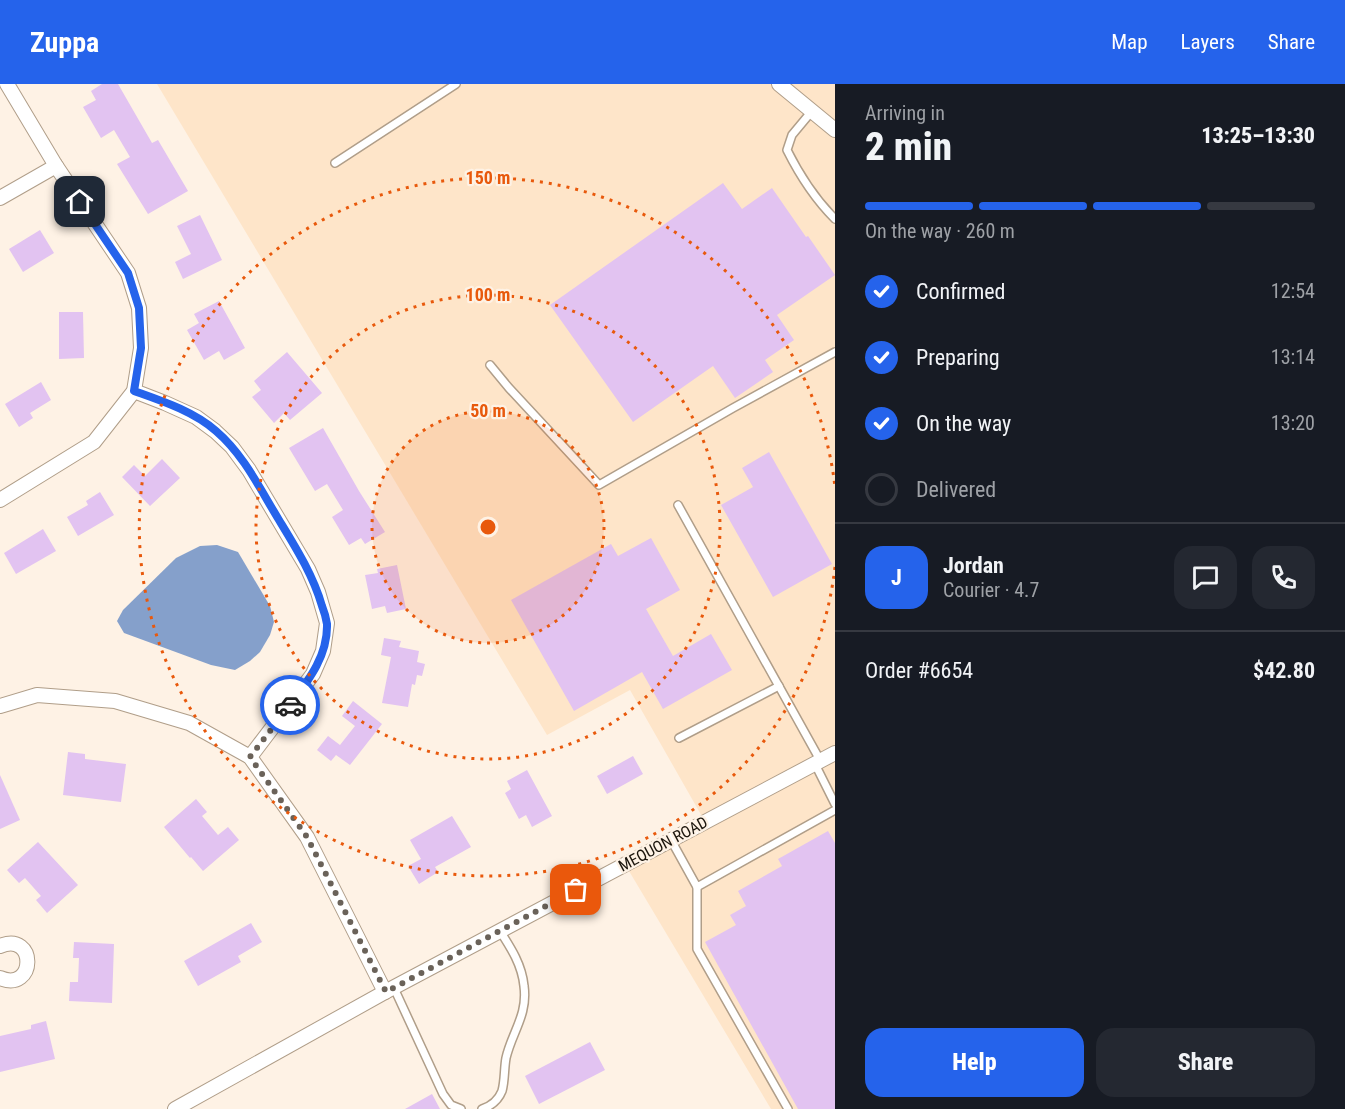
<!DOCTYPE html>
<meta charset="utf-8">
<style>
body{margin:0;font-family:"Roboto Condensed",sans-serif;background:#242831;color:#f1f3f6;height:100vh;display:flex;flex-direction:column;font-size:22px;white-space:nowrap}
*{box-sizing:border-box;margin:0}
p{font-size:20px;color:#9ea1a6}
.icon{flex:none;width:33px;height:33px;fill:none;stroke:currentColor;stroke-width:2;stroke-linecap:round;stroke-linejoin:round}
.map{position:relative;flex:1;overflow:hidden}
.sheet{display:flex;flex-direction:column;background:#171b24;width:510px}
.sheet>*{flex:none}
.pin{position:absolute;display:grid;place-items:center;width:51px;height:51px;color:#fff;margin:-26px;border-radius:12px;box-shadow:0 3px 9px #0006}
.courier{position:absolute;display:grid;place-items:center;width:60px;height:60px;margin:-30px;border:4px solid #2563eb;border-radius:50%;background:#fff;color:#222;box-shadow:0 2px 8px #0007}
.headline em{font-style:normal;font-weight:800}
.headline div{display:flex;flex-direction:column-reverse}
.headline{display:flex;align-items:center;justify-content:space-between;height:102px;padding:0 30px}
h1{font-size:39px;font-weight:800;line-height:45px}
.bar{display:grid;grid-template-columns:repeat(4,1fr);gap:9px 6px;align-content:center;height:72px;padding:0 30px}
.bar i{height:8px;border-radius:4px;background:#363941}
.bar .selected{background:#2563eb}
.bar p{grid-column:span 4}
.line{display:flex;align-items:center;gap:15px;padding:0 30px;border-top:2px solid #363941}
.line div{flex:1}
.round{display:grid;place-items:center;flex:none;width:63px;height:63px;border-radius:18px;background:#242831}
ol{padding:0 30px;list-style:none}
li{display:flex;align-items:center;gap:18px;height:66px}
li p{margin-inline-start:auto}
li .icon{padding:6px;border-radius:50%;background:#2563eb;color:#fff;stroke-width:4}
li:last-child{color:#9ea1a6}
li i{width:33px;height:33px;border:3px solid #363941;border-radius:50%}
.primary-button{display:flex;gap:12px;margin-top:auto;padding:12px 30px}
.primary-button a{flex:1;height:69px;border-radius:18px;background:#2563eb;color:#fff;font-size:24px;font-weight:800;line-height:69px;text-align:center}
.primary-button a+a{background:#242831;color:#f1f3f6}
header{display:flex;align-items:center;gap:36px;box-sizing:border-box;height:84px;padding:0 30px;background:#2563eb;color:#fff}
header strong{font-size:28px}
nav{display:flex;gap:33px;margin-inline-start:auto;font-size:21px}
main{display:flex;flex:1;min-height:0}
.map>svg:first-child{display:block}
.built{fill:#fee5c9}
.water{fill:#85a0cb}
.building{fill:#e2c3f1}
.lines{fill:none;stroke-linecap:round;stroke-linejoin:round}
.service-casing{stroke:#b09e89;stroke-width:10}
.minor-casing{stroke:#b09e89;stroke-width:16}
.service{stroke:#fff;stroke-width:7}
.minor{stroke:#fff;stroke-width:14}
.done{stroke:#6a6259;stroke-width:6;stroke-dasharray:0 10.8}
.route{stroke:#2563eb;stroke-width:8}
.ring{fill:none;stroke:#e8590c;stroke-width:3;stroke-dasharray:3 6}
.labels{text-anchor:middle;dominant-baseline:central;stroke-width:4.5;stroke-linejoin:round;paint-order:stroke}
.street-label{font-size:16px;fill:#1b150d;stroke:#fef2e5}
.centre{fill:#e8590c;stroke:#fef2e5;stroke-width:3}
.ring-label{font-size:18px;text-anchor:middle;font-weight:bold;fill:#e8590c;stroke:#fef2e5;stroke-width:4.5;stroke-linejoin:round;paint-order:stroke}
</style>
<header>
<strong>Zuppa</strong>
<nav><a>Map</a><a>Layers</a><a>Share</a></nav>
</header>
<main>
<div class="map">
<svg width="835" height="1025" viewBox="0 0 835 1025">
<rect width="100%" height="100%" fill="#fef2e5"/>
<polygon class="built" points="157,0 835,0 835,1025 771,1025 629,787 708,743 630,606 547,651"/>
<polygon class="water" points="217,461 238,468 270,522 274,538 270,551 260,568 250,577 235,586 211,581 124,549 117,537 123,526 176,474 200,462"/>
<g class="building">
<polygon points="102,0 118,0 152,59 158,56 188,107 148,130 117,80 130,73 114,46 101,54 83,23 96,16 91,7"/>
<polygon points="723,99 742,125 772,104 806,153 808,152 835,191 777,231 794,256 765,276 773,288 735,314 713,282 633,338 550,221"/>
<polygon points="200,131 222,176 183,195 175,178 191,170 177,142"/>
<polygon points="40,146 54,169 23,188 9,165"/>
<polygon points="219,217 245,264 224,276 219,267 204,276 187,246 199,239 194,230"/>
<polygon points="59,228 83,228 84,274 59,275"/>
<polygon points="287,268 322,309 290,336 284,329 274,339 252,313 261,306 254,297"/>
<polygon points="41,298 51,316 30,329 33,334 19,343 5,320"/>
<polygon points="323,344 359,407 385,448 365,460 361,454 349,461 332,433 343,426 327,400 315,407 289,364"/>
<polygon points="769,368 832,480 773,513 721,421 753,403 742,384"/>
<polygon points="162,375 180,394 150,422 122,393 134,381 145,392"/>
<polygon points="100,408 114,431 78,452 67,433 88,421 86,417"/>
<polygon points="43,445 56,467 16,490 4,469"/>
<polygon points="651,454 680,506 646,525 673,572 711,550 732,586 663,625 642,588 574,627 511,516 611,460 618,472"/>
<polygon points="397,481 406,525 387,529 385,522 372,525 365,491 378,489 377,485"/>
<polygon points="384,554 401,557 399,563 419,567 417,578 425,580 422,592 417,591 415,601 412,600 408,623 382,619 391,573 381,571"/>
<polygon points="353,617 382,640 350,681 336,671 331,677 317,666 328,652 340,661 355,642 342,632"/>
<polygon points="68,668 85,670 85,675 126,680 121,718 63,711"/>
<polygon points="633,672 643,690 607,710 597,692"/>
<polygon points="527,686 552,732 532,743 526,731 519,735 505,709 511,705 507,697"/>
<polygon points="0,691 20,736 0,745"/>
<polygon points="196,715 207,728 202,732 218,751 228,743 239,756 203,787 191,773 190,774 164,743"/>
<polygon points="452,732 471,763 435,783 438,788 419,800 408,782 421,775 410,756"/>
<polygon points="828,747 835,759 835,1025 798,1025 705,858 736,841 730,831 746,822 738,807 782,782 778,775"/>
<polygon points="38,758 78,801 47,829 36,816 41,812 25,794 19,799 7,786"/>
<polygon points="251,839 262,858 238,872 241,878 198,902 184,877"/>
<polygon points="74,858 114,860 112,919 69,917 70,898 78,898 79,874 73,874"/>
<polygon points="46,937 55,975 0,988 0,952 31,945 31,941"/>
<polygon points="590,958 605,986 539,1020 525,992"/>
<polygon points="432,1010 440,1025 405,1025"/>
</g>
<g class="lines">
<g class="service-casing">
<g id="service">
<path d="M812,27L792,51L787,66C800,92 815,115 835,135"/>
<polyline points="335,79 456,0"/>
<polyline points="490,281 509,304 599,401 733,324 835,268"/>
<polyline points="678,421 820,676"/>
<polyline points="679,654 779,602"/>
<polyline points="815,680 835,720"/>
<polyline points="671,756 697,803 835,726"/>
<polyline points="697,803 697,865 788,1025"/>
<polyline points="394,904 443,1010 451,1021 461,1025"/>
<path d="M482,1025C491,1022 498,1017 502,1007C505,996 504,985 506,974C512,948 528,931 524,902C522,881 511,864 500,847"/>
</g>
</g>
<g class="minor-casing">
<g id="minor">
<polyline points="779,0 835,46"/>
<polyline points="0,114 56,82"/>
<polyline points="134,307 165,319 196,333 215,347 232,363 249,386 308,485 318,508 327,539 323,567 313,590 250,673"/>
<polyline points="0,416 94,358 134,307 141,264 139,224 128,189 56,82 7,0"/>
<polyline points="0,622 37,611 115,617 189,639 250,673 307,753 385,908"/>
<path d="M0,862C37,847 36,909 0,894"/>
<polyline points="175,1025 385,908 835,669"/>
</g>
</g>
<use href="#service" class="service"/>
<use href="#minor" class="minor"/>
</g>
<g class="lines">
<polyline class="done" points="290,621 250,673 307,753 386,908 576,806"/>
<path class="route" d="M80,118L128,189L139,224L141,264L134,307C162,317 193,327 216,347C244,371 260,405 279,436C296,464 313,491 322,522C324,527 326,534 327,540C328,572 308,597 290,621"/>
</g>
<circle cx="488" cy="443" r="116" fill="#e8590c" fill-opacity=".12"/>
<g class="ring">
<circle cx="488" cy="443" r="116"/>
<circle cx="488" cy="443" r="232"/>
<path d="M835 483A349 349 0 1 1 835 403"/>
</g>
<g class="labels">
<g class="street-label">
<text transform="translate(663 760) rotate(-28)">MEQUON ROAD</text>
</g>
</g>
<circle cx="488" cy="443" r="9" class="centre"/>
<g class="ring-label">
<text x="488" y="100">150 m</text>
<text x="488" y="217">100 m</text>
<text x="488" y="333">50 m</text>
</g>
</svg>
<div class="pin" style="left:576px;top:806px;background:#ea580c"><svg class="icon" aria-label="bag" viewBox="0 0 24 24"><path d="M5 8h14l-1 12H6zM9 8a3 3 0 0 1 6 0"/></svg></div>
<div class="pin" style="left:80px;top:118px;background:#1f2937"><svg class="icon" aria-label="home" viewBox="0 0 24 24"><path d="M3 11l9-7 9 7M6 9v11h12V9"/></svg></div>
<div class="courier" style="left:290px;top:621px"><svg class="icon" aria-label="car" viewBox="0 0 24 24"><path d="M5 17H2v-5l4-1 3-4h7l3 4 3 1v5h-3M9 17h6M6 11h13"/><circle cx="7" cy="17" r="2"/><circle cx="17" cy="17" r="2"/></svg></div>
</div>
<section class="sheet">
<div class="headline"><div><h1>2 min</h1><p>Arriving in</p></div><em>13:25–13:30</em></div>
<div class="bar"><i class="selected"></i><i class="selected"></i><i class="selected"></i><i></i><p>On the way · 260 m</p></div>
<ol>
<li><svg class="icon" aria-label="check" viewBox="0 0 24 24"><path d="M5 12l5 5 9-10"/></svg>Confirmed<p>12:54</p></li>
<li><svg class="icon" aria-label="check" viewBox="0 0 24 24"><path d="M5 12l5 5 9-10"/></svg>Preparing<p>13:14</p></li>
<li><svg class="icon" aria-label="check" viewBox="0 0 24 24"><path d="M5 12l5 5 9-10"/></svg>On the way<p>13:20</p></li>
<li><i></i>Delivered</li>
</ol>
<div class="line" style="height:108px"><b class="round" style="background:#2563eb;color:#fff">J</b><div><b>Jordan</b><p>Courier · 4.7</p></div><a class="round"><svg class="icon" aria-label="chat" viewBox="0 0 24 24"><path d="M4 5h16v11H9l-5 4z"/></svg></a><a class="round"><svg class="icon" aria-label="phone" viewBox="0 0 24 24"><path d="M5 4h4l2 5-3 2q2 4 5 5l2-3 5 2v4C11 20 4 13 5 4z"/></svg></a></div>
<div class="line" style="height:78px"><div>Order #6654</div><b>$42.80</b></div>
<div class="primary-button"><a>Help</a><a>Share</a></div>
</section>
</main>
